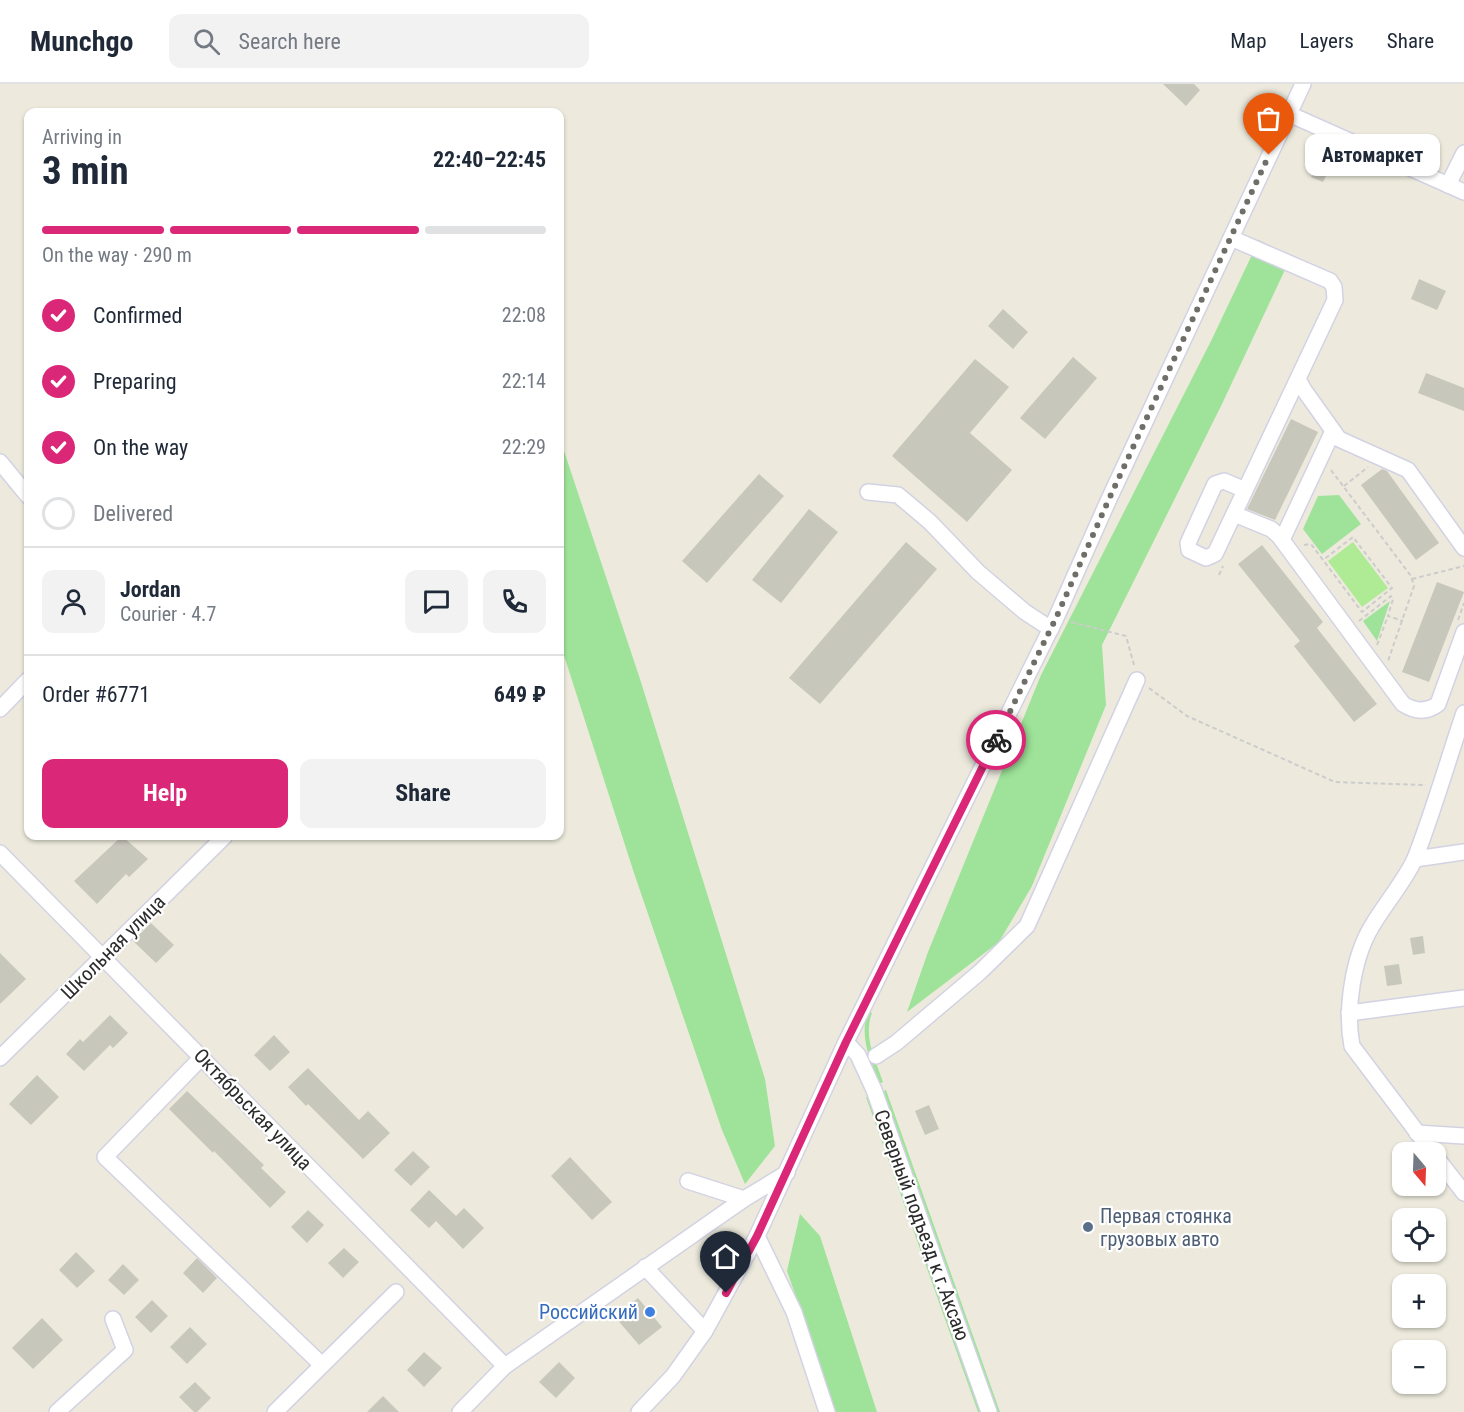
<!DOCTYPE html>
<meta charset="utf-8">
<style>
body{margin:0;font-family:"Roboto Condensed",sans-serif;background:#f2f2f3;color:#1f2937;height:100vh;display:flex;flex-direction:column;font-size:22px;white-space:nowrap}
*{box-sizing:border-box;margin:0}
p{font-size:20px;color:#747a83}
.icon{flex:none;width:33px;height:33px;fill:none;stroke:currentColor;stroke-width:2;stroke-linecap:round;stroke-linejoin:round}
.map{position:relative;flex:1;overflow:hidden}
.side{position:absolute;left:24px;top:24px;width:540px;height:732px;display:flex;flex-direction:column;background:#fff;border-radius:12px;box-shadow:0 2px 4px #0004}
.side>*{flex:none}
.needle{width:39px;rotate:161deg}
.tools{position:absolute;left:1392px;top:1058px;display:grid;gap:12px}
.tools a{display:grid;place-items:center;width:54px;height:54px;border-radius:12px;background:#fff;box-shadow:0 2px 4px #0004;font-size:30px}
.pin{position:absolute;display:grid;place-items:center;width:51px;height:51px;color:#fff;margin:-62px -26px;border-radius:50% 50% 50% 0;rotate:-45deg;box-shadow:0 0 6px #0007}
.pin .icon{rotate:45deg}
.courier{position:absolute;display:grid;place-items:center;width:60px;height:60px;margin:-30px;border:4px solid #db2777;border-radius:50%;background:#fff;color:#222;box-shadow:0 2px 8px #0007}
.bubble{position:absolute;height:42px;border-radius:12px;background:#fff;box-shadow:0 2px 4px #0004;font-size:20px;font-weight:700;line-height:42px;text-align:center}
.headline em{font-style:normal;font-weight:700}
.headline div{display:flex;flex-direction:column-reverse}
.headline{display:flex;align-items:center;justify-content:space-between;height:102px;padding:0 18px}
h1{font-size:39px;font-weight:700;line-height:45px}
.bar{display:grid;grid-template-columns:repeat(4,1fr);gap:9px 6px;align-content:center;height:72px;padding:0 18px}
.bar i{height:8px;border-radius:4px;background:#e0e1e3}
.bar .on{background:#db2777}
.bar p{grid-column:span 4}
.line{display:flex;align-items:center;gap:15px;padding:0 18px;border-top:2px solid #e0e1e3}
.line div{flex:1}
.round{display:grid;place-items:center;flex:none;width:63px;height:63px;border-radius:12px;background:#f2f2f3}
ol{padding:0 18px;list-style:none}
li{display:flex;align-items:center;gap:18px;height:66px}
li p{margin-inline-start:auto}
li .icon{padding:6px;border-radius:50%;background:#db2777;color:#fff;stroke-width:4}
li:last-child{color:#747a83}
li i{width:33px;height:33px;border:3px solid #e0e1e3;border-radius:50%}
.button{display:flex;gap:12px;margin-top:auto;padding:12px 18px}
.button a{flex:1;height:69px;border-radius:12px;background:#db2777;color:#fff;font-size:24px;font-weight:700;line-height:69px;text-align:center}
.button a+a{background:#f2f2f3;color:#1f2937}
header{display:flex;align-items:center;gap:36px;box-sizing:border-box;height:84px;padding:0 30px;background:#fff;border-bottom:2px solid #e0e1e3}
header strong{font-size:28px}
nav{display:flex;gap:33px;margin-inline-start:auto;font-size:21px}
.search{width:420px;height:54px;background:#f2f2f3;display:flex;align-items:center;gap:15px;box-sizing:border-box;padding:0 21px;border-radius:12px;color:#747a83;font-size:22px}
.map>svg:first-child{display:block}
.green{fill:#9ee399}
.pitch{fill:#afea95}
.building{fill:#c8c7bc}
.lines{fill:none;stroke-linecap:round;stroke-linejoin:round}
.minor-casing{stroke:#d3d2e3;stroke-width:18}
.path{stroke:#ccc;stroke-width:2;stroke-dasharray:4.5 3;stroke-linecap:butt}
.minor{stroke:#fff;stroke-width:15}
.done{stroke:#6f6e69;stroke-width:6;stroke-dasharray:0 10.8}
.route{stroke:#db2777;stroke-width:8}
.service-dot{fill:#5c6f8a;stroke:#fff;stroke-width:2}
.shop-dot{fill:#3f7fe0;stroke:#fff;stroke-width:2}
.labels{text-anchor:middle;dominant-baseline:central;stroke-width:4.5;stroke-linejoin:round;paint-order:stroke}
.street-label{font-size:20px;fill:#2b2b2b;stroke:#fff}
.service-label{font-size:20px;fill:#4e5e75;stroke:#fff;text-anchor:start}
.shop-label{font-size:20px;fill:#366cbe;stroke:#fff;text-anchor:end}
</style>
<header>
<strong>Munchgo</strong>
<div class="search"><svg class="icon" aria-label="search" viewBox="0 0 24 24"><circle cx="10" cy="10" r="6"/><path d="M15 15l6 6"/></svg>Search here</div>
<nav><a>Map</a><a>Layers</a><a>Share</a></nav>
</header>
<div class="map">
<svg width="1464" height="1328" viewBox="0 0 1464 1328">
<rect width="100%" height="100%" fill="#edeadd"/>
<g class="green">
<polygon points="1259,156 1291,173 1222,320 1102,561 1106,621 1032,802 999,858 907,928 928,868 1041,591 1212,255"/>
<polygon points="560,355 640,595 765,995 775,1062 745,1100 722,1046 634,789 560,559"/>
<polygon points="1339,411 1361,440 1322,470 1303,445 1318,412"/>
<polygon points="1390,517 1377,557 1363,537"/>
<path d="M868,927L872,929C863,953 875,975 883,998L879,1000C870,975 859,953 868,927Z"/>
<polygon points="886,1006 1000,1328 996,1328 882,1008"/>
<polygon points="870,1012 982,1328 978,1328 866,1013"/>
<polygon points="800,1130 820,1152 877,1328 836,1328 787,1187"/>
</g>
<polygon class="pitch" points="1353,458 1388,504 1362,523 1328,477"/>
<g class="building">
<polygon points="1163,0 1194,0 1200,6 1186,22"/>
<polygon points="1321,75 1332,80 1323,98 1311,93"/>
<polygon points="1419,195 1446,207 1437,226 1411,215"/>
<polygon points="1003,225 1028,248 1013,265 988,242"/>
<polygon points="1073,273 1097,294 1045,355 1020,334"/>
<polygon points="975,275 1009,303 970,349 1012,386 967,438 892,372"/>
<polygon points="1426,289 1464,304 1464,327 1418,309"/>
<polygon points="1291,335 1318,348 1275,436 1247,425"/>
<polygon points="1382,385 1387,387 1439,459 1416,476 1361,401"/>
<polygon points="759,390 784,412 707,499 682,477"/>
<polygon points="809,425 838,448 781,519 752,496"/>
<polygon points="906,458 937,485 820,620 789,594"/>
<polygon points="1262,461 1323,538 1317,544 1377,620 1354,638 1294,562 1300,557 1238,480"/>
<polygon points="1437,498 1464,508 1429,598 1402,588"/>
<polygon points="122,752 148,775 129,793 126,790 97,820 74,797"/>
<polygon points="151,839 174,861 156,879 133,857"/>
<polygon points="1423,852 1425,869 1413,871 1410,854"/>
<polygon points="0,869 26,895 0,920"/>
<polygon points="1399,880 1402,900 1387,902 1384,882"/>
<polygon points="110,931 128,949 113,964 110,961 84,987 66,970 80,955 83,958"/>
<polygon points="274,951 290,968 270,987 254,971"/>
<polygon points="308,984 359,1036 368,1027 390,1049 363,1075 308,1020 306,1022 288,1003"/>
<polygon points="37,991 59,1013 31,1041 9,1020"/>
<polygon points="187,1007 264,1081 261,1084 286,1108 270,1124 214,1067 213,1069 169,1025"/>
<polygon points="929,1021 939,1045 925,1051 915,1027"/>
<polygon points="413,1067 430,1083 411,1102 394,1086"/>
<polygon points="570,1073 612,1118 592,1136 551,1092"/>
<polygon points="429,1106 456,1132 464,1124 484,1144 463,1165 436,1137 429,1144 410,1126"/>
<polygon points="308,1126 324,1141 307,1159 291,1143"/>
<polygon points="344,1164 359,1178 343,1194 328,1179"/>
<polygon points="76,1168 95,1187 77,1204 59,1186"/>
<polygon points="197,1174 217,1194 203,1209 183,1189"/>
<polygon points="123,1180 139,1196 124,1211 108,1196"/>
<polygon points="638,1214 662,1243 639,1261 615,1233"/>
<polygon points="152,1216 168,1232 151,1249 135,1233"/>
<polygon points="42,1234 63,1256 33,1285 12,1264"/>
<polygon points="190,1243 207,1260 187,1280 170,1263"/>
<polygon points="424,1268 442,1284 424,1303 407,1286"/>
<polygon points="559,1278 575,1294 556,1314 539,1298"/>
<polygon points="195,1298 211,1314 197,1328 194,1328 179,1313"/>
<polygon points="383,1312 399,1328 367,1328"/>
</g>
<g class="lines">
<g class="minor-casing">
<g id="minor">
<polyline points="1289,30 1464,108"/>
<polyline points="1448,101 1464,69"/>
<polyline points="1231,154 1330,197 1334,203 1335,216 1215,470 1206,474 1189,466 1188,459 1215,400 1224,397 1245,406"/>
<polyline points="1298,295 1304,306 1339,355 1408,386 1464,464"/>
<polyline points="0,378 28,412"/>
<polyline points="868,408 898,411 930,438 978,488 1025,528 1051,545"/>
<path d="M1234,430L1271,445L1279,452L1403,620C1414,627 1426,629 1438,620L1464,548"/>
<polyline points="1282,456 1333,347"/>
<polyline points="0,625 28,596"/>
<polyline points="0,769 505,1282"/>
<polyline points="1415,775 1464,768"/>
<polyline points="1349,929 1464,914"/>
<polyline points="846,958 858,971 874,1006 989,1328"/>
<polyline points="876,972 896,959 980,888 1027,842 1137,596"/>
<polyline points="202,973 105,1073 322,1281"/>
<polyline points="0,974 225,752"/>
<polyline points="1417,1049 1464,1052"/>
<path d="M1432,1068L1352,962C1345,926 1353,873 1372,842C1384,821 1408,793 1416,772C1434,725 1448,676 1464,629"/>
<polyline points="1436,1073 1464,1109"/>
<polyline points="688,1097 744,1115"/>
<polyline points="757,1152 794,1228 827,1328"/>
<polyline points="645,1183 705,1247"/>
<polyline points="57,1328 125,1266 113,1235"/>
<polyline points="275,1328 396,1208"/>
<polyline points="460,1328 505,1282 744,1115 787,1089"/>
<polyline points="639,1328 673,1292 705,1247 757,1152 846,958 1056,534 1109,415 1303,0"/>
</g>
</g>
<g class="path">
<polyline points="1331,386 1411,492 1414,502 1388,577"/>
<polyline points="1344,402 1368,383"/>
<polyline points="1304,461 1311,460 1362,528 1392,504 1353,453 1323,476"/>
<polyline points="1219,491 1223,482"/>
<polyline points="1412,495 1464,482"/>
<polyline points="1458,536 1464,519"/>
<polyline points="1359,537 1391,512 1393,515 1388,532 1403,537"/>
<polyline points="1071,538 1126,552 1134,581"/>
<polyline points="1377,561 1388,532"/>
<polyline points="1149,604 1187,632 1335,698 1426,701"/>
</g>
<use href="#minor" class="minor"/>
</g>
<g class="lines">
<polyline class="done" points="996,656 1056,534 1109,415 1269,71"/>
<polyline class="route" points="726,1209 757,1152 846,958 996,656"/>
</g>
<circle class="service-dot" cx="1088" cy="1143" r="6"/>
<circle class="shop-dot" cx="650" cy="1228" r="6"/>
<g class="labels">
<g class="street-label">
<text transform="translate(113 863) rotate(-45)">Школьная улица</text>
<text transform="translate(253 1025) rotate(46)">Октябрьская улица</text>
<text transform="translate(922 1141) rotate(70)">Северный подъезд к г.Аксаю</text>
</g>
<g class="service-label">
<text x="1100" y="1132">Первая стоянка<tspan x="1100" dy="23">грузовых авто</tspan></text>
</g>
<g class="shop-label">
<text x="638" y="1228">Российский</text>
</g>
</g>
</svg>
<div class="tools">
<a><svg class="needle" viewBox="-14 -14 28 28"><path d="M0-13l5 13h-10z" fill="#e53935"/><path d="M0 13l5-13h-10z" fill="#747a83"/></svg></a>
<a><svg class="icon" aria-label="locate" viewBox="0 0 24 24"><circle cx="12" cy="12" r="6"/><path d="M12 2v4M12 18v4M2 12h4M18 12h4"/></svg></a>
<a>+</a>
<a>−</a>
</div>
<div class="pin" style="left:1269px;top:71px;background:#ea580c"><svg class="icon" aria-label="bag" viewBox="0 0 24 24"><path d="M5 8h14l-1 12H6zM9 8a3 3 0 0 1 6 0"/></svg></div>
<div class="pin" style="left:726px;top:1209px;background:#1f2937"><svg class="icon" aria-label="home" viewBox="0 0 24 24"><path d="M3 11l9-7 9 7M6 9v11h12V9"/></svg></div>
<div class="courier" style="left:996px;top:656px"><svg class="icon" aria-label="bike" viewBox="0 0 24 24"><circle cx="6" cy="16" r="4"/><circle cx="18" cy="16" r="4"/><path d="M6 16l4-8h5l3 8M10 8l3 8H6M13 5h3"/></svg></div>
<div class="bubble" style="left:1305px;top:50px;width:135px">Автомаркет</div>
<section class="side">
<div class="headline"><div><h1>3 min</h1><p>Arriving in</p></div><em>22:40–22:45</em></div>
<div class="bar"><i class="on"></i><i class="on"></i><i class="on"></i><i></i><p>On the way · 290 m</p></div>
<ol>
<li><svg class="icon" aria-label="check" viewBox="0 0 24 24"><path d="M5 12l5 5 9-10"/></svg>Confirmed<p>22:08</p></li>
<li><svg class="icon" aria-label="check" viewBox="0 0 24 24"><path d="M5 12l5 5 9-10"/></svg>Preparing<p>22:14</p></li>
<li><svg class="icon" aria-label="check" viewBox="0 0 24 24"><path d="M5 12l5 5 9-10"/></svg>On the way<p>22:29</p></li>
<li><i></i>Delivered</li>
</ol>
<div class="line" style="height:108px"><a class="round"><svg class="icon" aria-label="person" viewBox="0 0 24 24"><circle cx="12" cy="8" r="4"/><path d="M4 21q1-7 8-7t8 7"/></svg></a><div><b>Jordan</b><p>Courier · 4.7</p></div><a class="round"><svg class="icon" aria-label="chat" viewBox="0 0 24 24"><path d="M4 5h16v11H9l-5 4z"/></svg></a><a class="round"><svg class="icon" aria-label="phone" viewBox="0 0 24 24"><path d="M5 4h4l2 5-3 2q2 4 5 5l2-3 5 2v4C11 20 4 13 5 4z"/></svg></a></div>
<div class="line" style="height:78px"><div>Order #6771</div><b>649 ₽</b></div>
<div class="button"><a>Help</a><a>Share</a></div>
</section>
</div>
